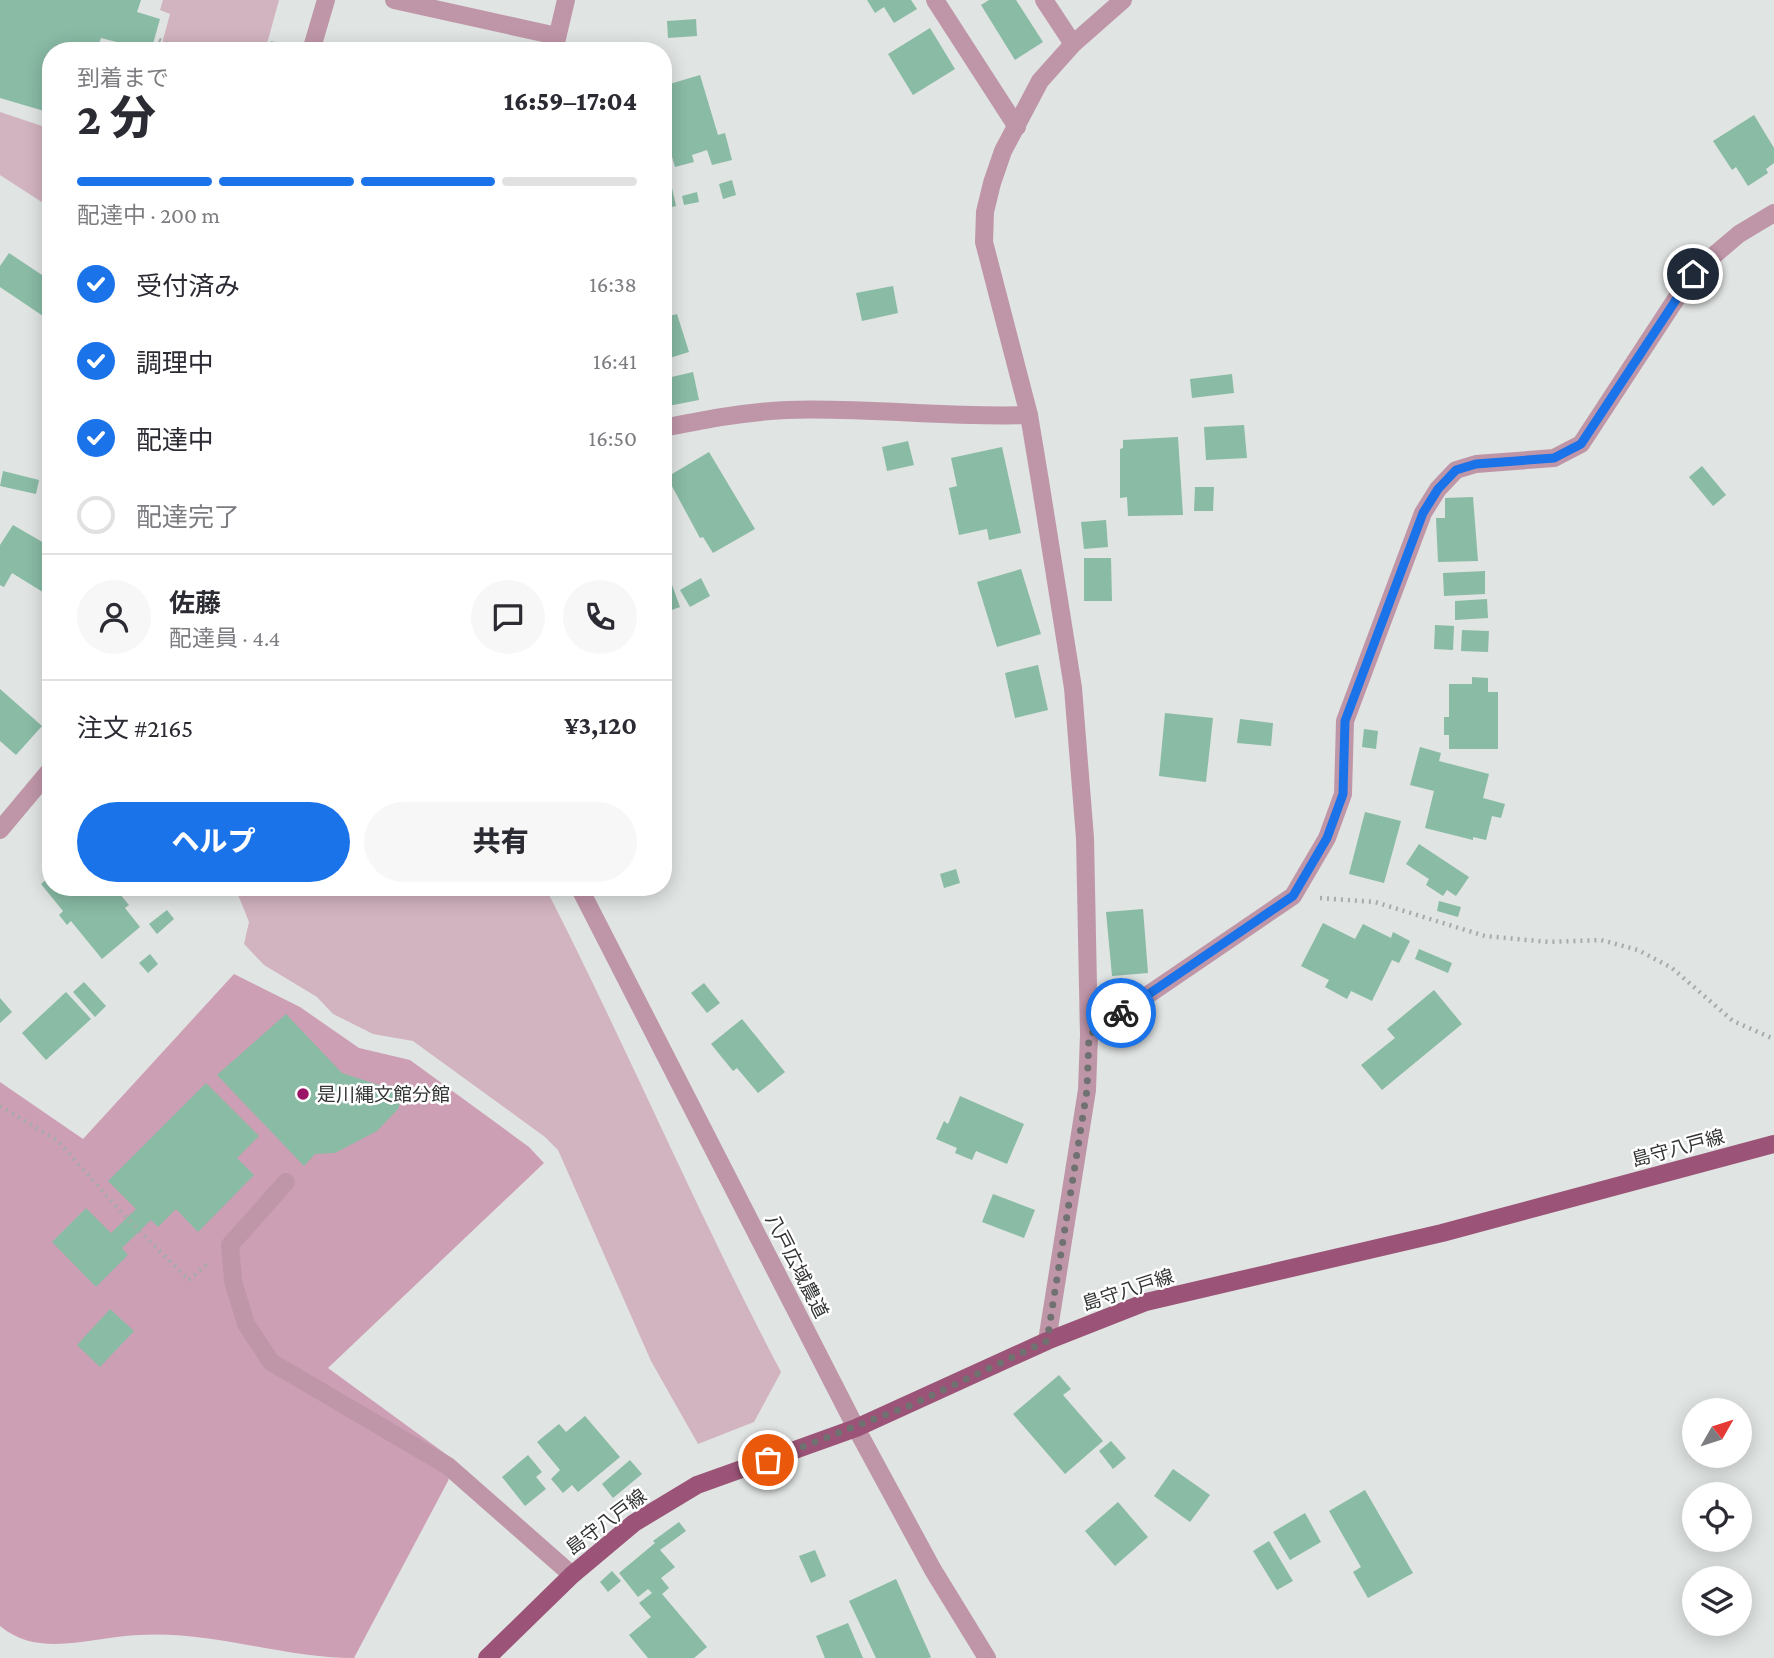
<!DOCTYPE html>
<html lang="ja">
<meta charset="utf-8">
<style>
body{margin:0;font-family:"Crimson Pro","Noto Sans JP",serif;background:#f7f7f7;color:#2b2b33;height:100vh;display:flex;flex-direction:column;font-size:26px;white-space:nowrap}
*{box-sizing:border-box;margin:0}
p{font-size:23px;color:#7c7c81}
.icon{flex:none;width:38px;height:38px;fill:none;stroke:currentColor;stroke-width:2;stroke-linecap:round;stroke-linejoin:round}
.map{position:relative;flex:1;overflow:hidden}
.side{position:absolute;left:42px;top:42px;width:630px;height:854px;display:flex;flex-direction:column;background:#fff;border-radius:28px;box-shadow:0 4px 18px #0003}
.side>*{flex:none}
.needle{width:46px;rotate:51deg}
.buttons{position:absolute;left:1682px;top:1398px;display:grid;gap:14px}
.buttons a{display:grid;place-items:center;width:70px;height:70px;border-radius:50%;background:#fff;box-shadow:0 4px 18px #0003;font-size:35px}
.pin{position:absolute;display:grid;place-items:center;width:60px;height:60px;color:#fff;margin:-30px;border:4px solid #fff;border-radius:50%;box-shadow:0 2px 7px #0007}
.courier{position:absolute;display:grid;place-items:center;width:70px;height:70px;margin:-35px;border:5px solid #1a73e8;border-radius:50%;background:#fff;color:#222;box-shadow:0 2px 9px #0007}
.headline em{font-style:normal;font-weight:800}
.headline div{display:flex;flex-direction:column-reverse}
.headline{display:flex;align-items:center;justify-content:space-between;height:119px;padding:0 35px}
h1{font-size:46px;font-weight:800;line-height:52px}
.bar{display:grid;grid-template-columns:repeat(4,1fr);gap:10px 7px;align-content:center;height:84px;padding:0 35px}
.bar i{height:9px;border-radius:5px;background:#e1e1e2}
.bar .current{background:#1a73e8}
.bar p{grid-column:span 4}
.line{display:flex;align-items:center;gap:18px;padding:0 35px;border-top:2px solid #e1e1e2}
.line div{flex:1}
.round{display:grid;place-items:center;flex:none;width:74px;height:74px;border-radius:37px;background:#f7f7f7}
ol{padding:0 35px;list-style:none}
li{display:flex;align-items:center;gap:21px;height:77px}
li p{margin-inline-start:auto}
li .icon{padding:7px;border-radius:50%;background:#1a73e8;color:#fff;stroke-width:4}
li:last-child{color:#7c7c81}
li i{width:38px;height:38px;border:4px solid #e1e1e2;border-radius:50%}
.action{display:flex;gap:14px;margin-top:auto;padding:14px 35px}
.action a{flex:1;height:80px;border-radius:42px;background:#1a73e8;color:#fff;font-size:28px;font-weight:800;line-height:80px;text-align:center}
.action a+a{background:#f7f7f7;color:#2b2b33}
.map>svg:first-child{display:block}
.green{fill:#d2b3c0}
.forest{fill:#cd9fb4}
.building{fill:#89bba5}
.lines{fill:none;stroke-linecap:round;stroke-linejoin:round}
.path{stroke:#a7aba9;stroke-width:4.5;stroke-dasharray:2 5;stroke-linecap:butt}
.minor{stroke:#bf96a8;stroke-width:18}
.major{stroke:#9b5477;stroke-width:18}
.done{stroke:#6f7270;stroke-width:7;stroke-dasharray:0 12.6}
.route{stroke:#1a73e8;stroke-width:9}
.poi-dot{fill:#9a1366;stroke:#fff;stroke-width:2.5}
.labels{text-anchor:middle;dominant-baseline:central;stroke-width:5;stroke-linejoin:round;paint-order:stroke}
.poi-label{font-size:19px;fill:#323433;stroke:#fff;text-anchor:start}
.street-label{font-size:19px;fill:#323433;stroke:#fff}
</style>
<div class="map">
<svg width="1774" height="1658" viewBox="0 0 1774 1658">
<rect width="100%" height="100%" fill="#e0e4e2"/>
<g class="green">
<polygon points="163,0 279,0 265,51 160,51 170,14 160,10"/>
<polygon points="0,112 51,129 51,208 0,175"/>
<path d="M235,887H545C627,1047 697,1213 781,1372L754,1422L698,1444L651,1361L558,1150L545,1137L413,1041L373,1034L333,1014L317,997L264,965L244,944L249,922Z"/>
</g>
<path class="forest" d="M234,974L300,1007L359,1048L410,1060L529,1147L544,1163L328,1368L454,1460L448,1481L354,1658C281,1658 211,1630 138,1635C88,1638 38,1658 0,1626V1082L83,1139Z"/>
<g class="building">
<polygon points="0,0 141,0 137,12 160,19 151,51 101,38 97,51 51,51 51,113 0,98"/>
<polygon points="867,0 911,0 917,9 894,23 884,7 875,13"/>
<polygon points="989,0 1016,0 1043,42 1015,60 981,5"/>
<polygon points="696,19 697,36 668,38 667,21"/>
<polygon points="930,28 955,69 913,95 888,54"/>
<polygon points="271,41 285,45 283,51 268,51"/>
<polygon points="613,43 649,45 649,51 612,51"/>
<polygon points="700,75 718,135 725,133 732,160 712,165 707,150 692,155 694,162 675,167 667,140 663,141 663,86"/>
<polygon points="1754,115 1774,148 1774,163 1766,169 1768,173 1748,186 1736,167 1732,170 1713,141"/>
<polygon points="670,179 676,206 663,209 663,181"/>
<polygon points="732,180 736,195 723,199 719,184"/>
<polygon points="697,192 699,202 684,205 682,196"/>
<polygon points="9,253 51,281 49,320 0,287 0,266"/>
<polygon points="893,286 898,313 862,321 856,293"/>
<polygon points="663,299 669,316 677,314 689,352 663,360"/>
<polygon points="693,372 699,400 663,407 663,379"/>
<polygon points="1232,374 1234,393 1192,398 1190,379"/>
<polygon points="1244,425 1247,458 1206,460 1204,427"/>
<polygon points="1178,437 1183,515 1128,516 1127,497 1120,498 1120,449 1123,448 1123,440"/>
<polygon points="908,441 914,465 887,471 882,447"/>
<polygon points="1002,447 1021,533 989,540 987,529 959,535 949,488 957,486 951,458"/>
<polygon points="709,452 755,529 713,553 703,537 700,538 667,477"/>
<polygon points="1702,466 1726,495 1713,506 1689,477"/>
<polygon points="3,471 39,480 36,494 0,486"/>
<polygon points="1195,487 1214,487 1213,511 1194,511"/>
<polygon points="1473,497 1478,561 1438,562 1436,518 1445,518 1445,498"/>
<polygon points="1106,520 1108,547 1084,549 1081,522"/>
<polygon points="13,525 51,547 51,597 12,573 4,587 0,585 0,545"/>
<polygon points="1084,558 1111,558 1112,601 1084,601"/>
<polygon points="1021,569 1041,634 997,647 977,582"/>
<polygon points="667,571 680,607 663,613 663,573"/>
<polygon points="1485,571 1485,594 1444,596 1443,573"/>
<polygon points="701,578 710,596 690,607 680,590"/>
<polygon points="1487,599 1488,618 1455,620 1455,601"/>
<polygon points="1435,625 1454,626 1453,650 1434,649"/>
<polygon points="1462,630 1489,631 1488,652 1461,651"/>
<polygon points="1038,665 1048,710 1015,718 1005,673"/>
<polygon points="1472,677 1488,678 1488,692 1498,692 1498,749 1449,749 1449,735 1444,735 1444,717 1449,717 1449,684 1472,684"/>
<polygon points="0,689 42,726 16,755 0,741"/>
<polygon points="1165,713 1213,718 1206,782 1159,776"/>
<polygon points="1240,719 1273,723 1271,746 1237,743"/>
<polygon points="1364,729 1378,731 1376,749 1362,747"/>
<polygon points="1420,747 1441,753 1439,761 1489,774 1483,798 1505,804 1501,818 1492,816 1486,840 1473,837 1473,840 1425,828 1434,791 1410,785"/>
<polygon points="1365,812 1401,821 1384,883 1349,874"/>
<polygon points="1419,844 1469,877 1456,896 1447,890 1443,896 1426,885 1429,879 1406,864"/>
<polygon points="956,869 960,883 944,888 940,874"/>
<polygon points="51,876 51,887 114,887 129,905 125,908 140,927 102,959 71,921 67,925 59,915 63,911 41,884"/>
<polygon points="1439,901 1461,907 1458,917 1437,911"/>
<polygon points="1143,909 1148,973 1112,976 1106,912"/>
<polygon points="167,910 174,919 157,934 149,924"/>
<polygon points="1323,923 1355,939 1363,924 1391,938 1393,932 1410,941 1399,963 1392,960 1372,1001 1351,991 1347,999 1325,987 1329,980 1301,966"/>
<polygon points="1419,949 1452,963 1448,973 1415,959"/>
<polygon points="150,954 158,964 148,973 139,963"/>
<polygon points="84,982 106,1006 95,1017 73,992"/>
<polygon points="704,983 720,1003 707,1013 691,993"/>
<polygon points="1434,990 1462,1024 1382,1090 1361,1065 1395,1038 1387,1029"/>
<polygon points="66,992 91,1019 46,1060 22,1033"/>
<polygon points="0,998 12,1012 0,1023"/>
<polygon points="286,1014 342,1073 388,1088 405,1088 398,1109 377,1131 335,1153 315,1154 304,1166 217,1075"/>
<polygon points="742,1019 785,1072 758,1093 737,1068 733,1071 711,1044"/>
<polygon points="206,1083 259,1136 237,1158 254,1175 198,1232 176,1209 158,1227 151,1220 122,1248 128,1255 96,1287 52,1242 86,1208 111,1233 136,1209 108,1181"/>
<polygon points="960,1096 1024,1124 1007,1164 976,1151 972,1160 955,1153 957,1148 936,1139 944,1121 948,1124"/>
<polygon points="993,1194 1035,1210 1024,1238 982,1222"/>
<polygon points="110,1309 134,1331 100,1367 77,1345"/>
<polygon points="1059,1375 1071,1389 1063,1395 1103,1441 1065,1474 1013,1414"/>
<polygon points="585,1416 620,1457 578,1492 572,1485 563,1493 551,1479 560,1470 537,1442 559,1424 566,1432"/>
<polygon points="1111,1441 1126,1458 1113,1469 1099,1451"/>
<polygon points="528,1455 542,1472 536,1477 546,1489 525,1506 502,1477"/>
<polygon points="630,1460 642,1474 613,1498 602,1484"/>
<polygon points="1173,1469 1210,1495 1190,1522 1154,1496"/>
<polygon points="1365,1490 1413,1573 1368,1598 1353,1572 1361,1567 1329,1511"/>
<polygon points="1118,1502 1148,1537 1115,1566 1085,1531"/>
<polygon points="1305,1513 1321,1542 1290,1560 1273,1532"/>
<polygon points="679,1522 686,1531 660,1550 675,1567 661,1578 669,1588 662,1594 707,1647 694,1658 648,1658 629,1635 651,1617 639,1603 652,1593 648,1589 638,1597 619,1573 655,1543 653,1541"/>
<polygon points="1269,1541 1293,1581 1277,1590 1253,1551"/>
<polygon points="815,1550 826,1576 811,1583 799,1556"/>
<polygon points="612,1571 621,1581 608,1592 600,1582"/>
<polygon points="896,1579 931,1657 929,1658 876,1658 849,1601"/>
<polygon points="848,1623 863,1658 825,1658 816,1636"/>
</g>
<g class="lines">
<g class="path">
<polyline points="159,40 182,51"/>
<polyline points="1320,898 1375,902 1485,936 1549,942 1601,940 1638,950 1672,968 1733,1021 1774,1039"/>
<polyline points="0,1106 58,1141 121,1212 189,1280 207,1264"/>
</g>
<g class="minor">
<polyline points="394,0 557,36"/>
<polyline points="935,0 1017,127"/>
<polyline points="1044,0 1073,44"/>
<polyline points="311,51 326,0"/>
<polyline points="554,51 566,0"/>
<path d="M663,428C704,420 744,412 786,410C867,407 948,418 1029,415"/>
<polyline points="0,830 51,769"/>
<polyline points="579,887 856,1428 933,1570 987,1658"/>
<polyline points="1089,1035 1293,896 1327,838 1343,794 1345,721 1423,513 1438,489 1456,470 1476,464 1554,458 1581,444 1693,273 1739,234 1774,213"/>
<polyline points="286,1182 230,1245 233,1281 246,1324 271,1362 448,1466 572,1575"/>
<polyline points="1047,1341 1087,1090 1089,1035 1085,838 1073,688 1040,481 1029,415 984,242 985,212 992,183 1003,151 1040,81 1073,44 1123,0"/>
</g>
<polyline class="major" points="487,1658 572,1575 634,1523 697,1485 856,1428 1047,1341 1146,1302 1442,1233 1774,1144"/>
</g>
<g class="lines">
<polyline class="done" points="768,1460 911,1405 1047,1341 1087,1090 1089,1035 1121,1013"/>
<polyline class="route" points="1121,1013 1293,896 1327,838 1343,794 1345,721 1423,513 1438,489 1456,470 1476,464 1554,458 1581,444 1693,274"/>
</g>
<circle class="poi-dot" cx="303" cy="1094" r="7"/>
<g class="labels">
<g class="poi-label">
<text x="317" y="1094">是川縄文館分館</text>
</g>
<g class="street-label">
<text transform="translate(1678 1148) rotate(-15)">島守八戸線</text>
<text transform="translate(797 1266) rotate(63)">八戸広域農道</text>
<text transform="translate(1128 1290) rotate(-18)">島守八戸線</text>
<text transform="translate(606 1522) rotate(-37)">島守八戸線</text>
</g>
</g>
</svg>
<div class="buttons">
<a><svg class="needle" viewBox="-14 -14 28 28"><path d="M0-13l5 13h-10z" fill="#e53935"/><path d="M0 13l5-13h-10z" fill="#7c7c81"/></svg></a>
<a><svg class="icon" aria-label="locate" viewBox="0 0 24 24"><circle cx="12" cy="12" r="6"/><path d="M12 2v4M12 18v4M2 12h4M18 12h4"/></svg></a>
<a><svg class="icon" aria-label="layers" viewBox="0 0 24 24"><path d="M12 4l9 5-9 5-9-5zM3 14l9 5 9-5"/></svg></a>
</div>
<div class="pin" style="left:768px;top:1460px;background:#ea580c"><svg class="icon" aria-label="bag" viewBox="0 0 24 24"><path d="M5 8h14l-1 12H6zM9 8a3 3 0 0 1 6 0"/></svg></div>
<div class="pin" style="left:1693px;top:274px;background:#1f2937"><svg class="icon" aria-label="home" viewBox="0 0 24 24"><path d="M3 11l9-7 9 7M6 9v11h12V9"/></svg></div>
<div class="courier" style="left:1121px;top:1013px"><svg class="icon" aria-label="bike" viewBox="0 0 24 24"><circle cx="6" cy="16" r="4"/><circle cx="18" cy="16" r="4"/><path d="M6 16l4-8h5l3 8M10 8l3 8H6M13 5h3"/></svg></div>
<section class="side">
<div class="headline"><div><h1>2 分</h1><p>到着まで</p></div><em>16:59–17:04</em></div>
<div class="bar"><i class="current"></i><i class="current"></i><i class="current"></i><i></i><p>配達中 · 200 m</p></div>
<ol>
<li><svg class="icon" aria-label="check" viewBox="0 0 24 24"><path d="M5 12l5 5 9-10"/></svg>受付済み<p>16:38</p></li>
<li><svg class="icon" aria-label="check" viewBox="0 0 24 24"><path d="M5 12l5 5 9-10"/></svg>調理中<p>16:41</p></li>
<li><svg class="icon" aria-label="check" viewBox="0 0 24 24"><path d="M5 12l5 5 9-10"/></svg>配達中<p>16:50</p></li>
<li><i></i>配達完了</li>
</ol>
<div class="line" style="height:126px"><a class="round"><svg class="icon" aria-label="person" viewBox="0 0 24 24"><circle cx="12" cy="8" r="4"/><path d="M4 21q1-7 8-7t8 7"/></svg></a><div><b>佐藤</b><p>配達員 · 4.4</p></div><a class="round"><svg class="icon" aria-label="chat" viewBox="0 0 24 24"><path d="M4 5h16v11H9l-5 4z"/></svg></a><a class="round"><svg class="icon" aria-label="phone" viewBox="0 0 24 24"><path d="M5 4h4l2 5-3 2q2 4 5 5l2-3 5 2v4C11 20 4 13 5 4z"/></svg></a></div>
<div class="line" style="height:91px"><div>注文 #2165</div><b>¥3,120</b></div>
<div class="action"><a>ヘルプ</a><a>共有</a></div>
</section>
</div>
